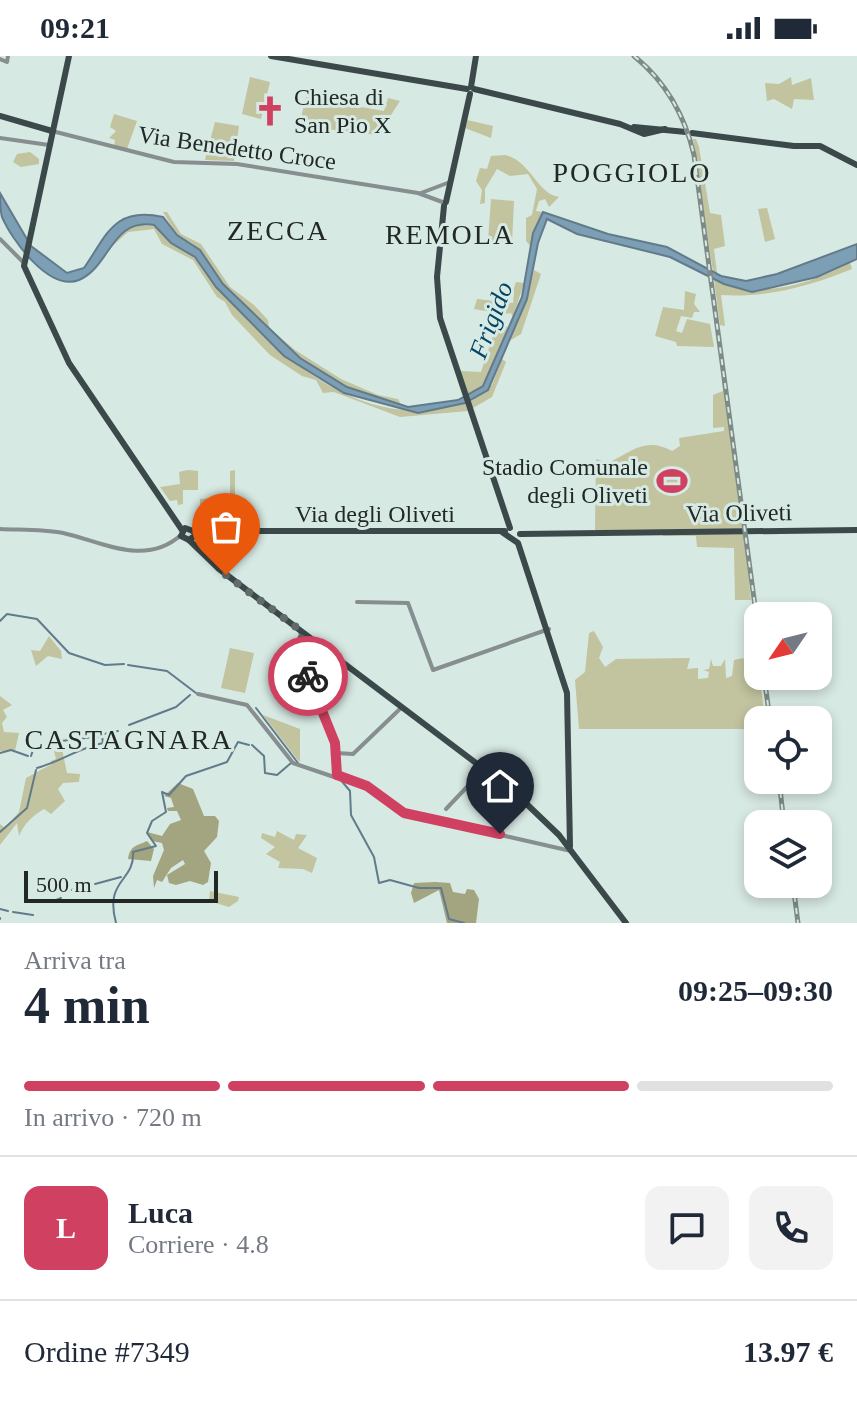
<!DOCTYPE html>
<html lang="it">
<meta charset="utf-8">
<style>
body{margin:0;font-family:"Times New Roman",serif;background:#f2f2f3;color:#1f2937;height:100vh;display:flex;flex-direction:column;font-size:30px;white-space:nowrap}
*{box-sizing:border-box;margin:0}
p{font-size:26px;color:#747a83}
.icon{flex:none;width:44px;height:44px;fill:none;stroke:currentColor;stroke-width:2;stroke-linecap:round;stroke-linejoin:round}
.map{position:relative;height:867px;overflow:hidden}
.details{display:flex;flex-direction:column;background:#fff;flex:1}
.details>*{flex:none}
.needle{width:52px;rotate:235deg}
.tools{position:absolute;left:744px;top:546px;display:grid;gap:16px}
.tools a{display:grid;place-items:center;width:88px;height:88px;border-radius:16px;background:#fff;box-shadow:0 4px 12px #0003;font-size:40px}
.scale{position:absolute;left:24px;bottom:20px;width:194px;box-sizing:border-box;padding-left:8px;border:4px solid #212826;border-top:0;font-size:22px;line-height:28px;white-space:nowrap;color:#212826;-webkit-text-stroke:6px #d7e9e3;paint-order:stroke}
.pin{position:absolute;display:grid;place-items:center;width:68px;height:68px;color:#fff;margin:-82px -34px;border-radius:50% 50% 50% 0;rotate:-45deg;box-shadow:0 0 8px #0007}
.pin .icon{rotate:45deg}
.courier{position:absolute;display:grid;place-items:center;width:80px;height:80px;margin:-40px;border:6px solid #d04161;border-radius:50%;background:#fff;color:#222;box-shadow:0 2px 10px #0007}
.head em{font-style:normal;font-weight:700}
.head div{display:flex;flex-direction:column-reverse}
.head{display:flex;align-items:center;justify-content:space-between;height:136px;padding:0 24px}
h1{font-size:52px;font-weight:700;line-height:60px}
.bar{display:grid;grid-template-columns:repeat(4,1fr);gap:12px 8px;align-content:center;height:96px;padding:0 24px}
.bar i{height:10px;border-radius:6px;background:#e0e1e3}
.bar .on{background:#d04161}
.bar p{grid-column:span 4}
.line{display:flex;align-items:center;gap:20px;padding:0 24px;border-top:2px solid #e0e1e3}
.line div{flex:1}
.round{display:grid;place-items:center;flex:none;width:84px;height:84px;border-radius:16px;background:#f2f2f3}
.status{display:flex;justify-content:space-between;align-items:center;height:56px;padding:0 40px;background:#fff;direction:ltr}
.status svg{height:22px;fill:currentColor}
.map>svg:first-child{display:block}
.green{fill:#c2c39f}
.forest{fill:#a3a480}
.water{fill:#7d9fb6;stroke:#617b8b;stroke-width:2}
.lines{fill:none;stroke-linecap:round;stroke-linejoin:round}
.stream{stroke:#617b8b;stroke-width:2}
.minor{stroke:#868e8f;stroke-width:4}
.major{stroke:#3b494b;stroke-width:6}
.rail-casing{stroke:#7d8a86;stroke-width:5}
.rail{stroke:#d7e9e3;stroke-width:2;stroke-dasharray:6;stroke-linecap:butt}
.done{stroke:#616c68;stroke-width:8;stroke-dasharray:0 14.4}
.route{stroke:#d04161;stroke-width:10}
.labels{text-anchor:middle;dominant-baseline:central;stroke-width:6;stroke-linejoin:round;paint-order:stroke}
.poi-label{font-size:24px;fill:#212826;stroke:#d7e9e3;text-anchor:start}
.street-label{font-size:24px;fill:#212826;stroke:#d7e9e3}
.water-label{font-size:26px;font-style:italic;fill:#034565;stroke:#d7e9e3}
.quarter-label{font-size:28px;letter-spacing:2px;fill:#212826;stroke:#d7e9e3}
</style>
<div class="status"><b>09:21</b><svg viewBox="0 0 49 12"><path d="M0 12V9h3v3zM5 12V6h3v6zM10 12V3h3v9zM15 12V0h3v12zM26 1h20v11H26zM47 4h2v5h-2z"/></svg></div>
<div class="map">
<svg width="857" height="867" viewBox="0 0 857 867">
<rect width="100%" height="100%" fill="#d7e9e3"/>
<g class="green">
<polygon points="250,21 270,26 261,63 242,58"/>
<polygon points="791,21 792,29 811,22 814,44 794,43 792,53 774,43 767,45 765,27 779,28"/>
<polygon points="306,41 384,55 388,42 400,45 378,79 299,70"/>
<polygon points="114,58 137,65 127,93 114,90 115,84 109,82 116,75 110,71"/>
<polygon points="467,64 493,70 491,82 465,72"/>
<polygon points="215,66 239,70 234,105 205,104"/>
<polygon points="693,83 696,83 699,91 710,157 721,159 725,190 714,193 717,217 713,216"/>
<polygon points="30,96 39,103 39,108 21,111 13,106 17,98"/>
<path d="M505,99C531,105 537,138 559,141L549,151L545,143L539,145L536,155L543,156L531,191L526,185V162L532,159L537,133L528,118L510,120L497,113L485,133V147L480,148L482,134L476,125L480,112L487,113L491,100Z"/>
<polygon points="491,143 514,145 512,187 488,185"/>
<polygon points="767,152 775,183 765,186 758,153"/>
<polygon points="163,156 167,156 181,178 201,188 230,231 254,249 268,264 269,272 295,294 341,323 378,339 398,343 402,350 347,331 300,302 223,228 193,188 177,179"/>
<path d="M133,168L159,171C164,176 166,182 171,186C178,193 189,195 196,203C263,284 348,382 465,347L468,355L400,361L334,336L323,337L316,324L302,320L270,299L232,259L225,246L217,241L193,204L162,188L154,173L128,176L109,193L118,179Z"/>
<path d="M850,206L852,213C810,230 768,242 721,239L725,270L720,269L714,224C757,244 811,229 850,206Z"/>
<polygon points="534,214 541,218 521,278 509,285 527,243"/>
<polygon points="516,226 524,227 513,261 511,257 503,258 497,273 497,257 474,253 477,243 513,247 514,236 499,232 514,232"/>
<polygon points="685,235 696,238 694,248 700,256 694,256 692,262 681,260 676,275 682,277 687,263 710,268 714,291 677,290 676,286 655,280 663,251 684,254"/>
<path d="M716,267L742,473L595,475L596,403L608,407C631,396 645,380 672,395L680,390L679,382L724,375V371L713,372V339L723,335Z"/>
<polygon points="504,270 508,271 483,330 468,339 460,315 481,316 493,280"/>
<polygon points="502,303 506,306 492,341 473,352 470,346 492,329"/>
<polygon points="188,414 198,415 198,434 183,434 183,448 178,449 177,444 170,445 160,431 180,428 179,416"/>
<polygon points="235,414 235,473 216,473 215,462 200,459 200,443 230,441 230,415"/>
<polygon points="663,478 744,478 751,544 735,544 734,492 697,491 696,480 663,480"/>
<polygon points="594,575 603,591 599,602 605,611 616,603 690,602 687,613 698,612 698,623 708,622 709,616 703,614 709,613 711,603 713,610 721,610 725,603 726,622 732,620 734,604 743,602 748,609 758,607 765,664 758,664 758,673 579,673 575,624 585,616 589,577"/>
<polygon points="49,580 61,595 62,603 48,600 36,610 31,594 40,595"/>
<polygon points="230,592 254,597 245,637 221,632"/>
<polygon points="0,640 12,649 3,654 7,661 2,667 4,676 19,677 15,695 0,695"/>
<polygon points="263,659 300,673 300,706 297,703"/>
<path d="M62,693L67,717L80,718L79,726L63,727L58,733L65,745L51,758L44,753C32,760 24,768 19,780L17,767L0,789V768L5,772L19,756L26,722L52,708L51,705L56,703L54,695Z"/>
<polygon points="277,775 294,784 296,778 307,779 298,792 317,802 312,817 303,813 278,812 280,806 266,798 275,791 261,782 262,777 275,781"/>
<polygon points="210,835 239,841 238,845 229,851 209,845"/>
</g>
<g class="forest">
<polygon points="178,727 193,733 204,760 215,760 219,765 217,781 204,795 211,807 208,826 203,829 190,825 176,829 169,827 167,819 185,808 183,804 171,812 162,826 157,824 154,832 153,820 164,794 162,787 152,785 147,776 162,780 170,768 181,764 177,755 168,755 167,752 174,751 171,742 164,740"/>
<path d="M147,785L154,793L151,805L128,803C130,789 137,790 147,785Z"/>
<polygon points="435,826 450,827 453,836 465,838 467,833 474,834 479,843 476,867 447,867 439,834 414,847 411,837 414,827"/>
</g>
<path class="water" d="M0,137L31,190L67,217L84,212C107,179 114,150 163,161L177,179L200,194L223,228L300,302L347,331L408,351L458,344L483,330L522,241L533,177L543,156L608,178L667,191L721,220L746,225L777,218L857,188V203L817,221L752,236L724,228L670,201L577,178L547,163L538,187L527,243L488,334L465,347L418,357L344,337L284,300L216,231L195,201L171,187L154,169C111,162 111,210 79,224C49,236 12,184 2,161C0,154 0,145 0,137Z"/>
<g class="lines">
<g class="stream">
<polyline points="0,565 7,558 37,563 69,597 105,609 124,608"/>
<polyline points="128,609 167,615 196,637"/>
<polyline points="256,652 298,707"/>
<polyline points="129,669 176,651 190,639"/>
<polyline points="104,678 118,675"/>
<polyline points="252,689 264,700 265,717 277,719 291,707"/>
<polyline points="0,697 11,694 28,700"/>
<polyline points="31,700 34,691 43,689"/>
<path d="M37,712C62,705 76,693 103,687L102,680L53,686"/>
<polyline points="340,723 350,735 351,759 374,801 379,827 390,824 419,832 441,832 449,863 464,867"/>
<polyline points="0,776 27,752 36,714"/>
<polyline points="95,828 121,821"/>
<polyline points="72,834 91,829"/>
<polyline points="54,845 61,842"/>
<polyline points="0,853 8,855"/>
<polyline points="13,856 33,859"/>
<polyline points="0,863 0,862"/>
<path d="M116,867C104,823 135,826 133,796L156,790L147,777L152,765L166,756L162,736L169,739L186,720L227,706L238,686L249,689"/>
</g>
<g class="minor">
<polyline points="0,3 7,6 8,0"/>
<polyline points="52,75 174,106 237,108 418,137 445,147"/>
<polyline points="0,82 49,89"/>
<polyline points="421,137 450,126"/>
<polyline points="0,183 24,207"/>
<path d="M0,473C20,474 43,473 63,477C103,486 145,511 181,479"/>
<polyline points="357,546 408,547 433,614 549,573"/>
<polyline points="198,638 247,649 293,707 337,722 335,687 304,609 300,574"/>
<polyline points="336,697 353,698 402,651"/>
<polyline points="337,719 367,730 404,757 571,795"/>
<polyline points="446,753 484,713"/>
</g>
<g class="major">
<polyline points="69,0 24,210 69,307 182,474"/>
<polyline points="271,0 467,33"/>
<polyline points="471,31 476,0"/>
<polyline points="474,33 620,68 644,78 665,73"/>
<polyline points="0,60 52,75"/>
<polyline points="634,71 686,76"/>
<polyline points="692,77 794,90 820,90 857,109"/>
<polyline points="446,146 470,38"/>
<polyline points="444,150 437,221 440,262 510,472"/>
<polyline points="193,475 505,475"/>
<polyline points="193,475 185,472 181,480 189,484 200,476"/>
<polyline points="502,476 518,487 567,637 570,790"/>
<polyline points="520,478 857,474"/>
<polyline points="189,484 219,513 513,735 559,779 626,867"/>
</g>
<g class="rail-casing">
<g id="rail">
<path d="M634,0C665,25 685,60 694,99L758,572"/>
<polyline points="764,620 770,664"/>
<polyline points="779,724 784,768"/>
<polyline points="793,828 798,867"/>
</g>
</g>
<use href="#rail" class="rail"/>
</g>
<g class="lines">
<polyline class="done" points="226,519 300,574 308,620"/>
<polyline class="route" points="308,620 335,687 337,719 367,730 404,757 500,778"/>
</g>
<defs>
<g id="church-bare" transform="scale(2.4)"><path d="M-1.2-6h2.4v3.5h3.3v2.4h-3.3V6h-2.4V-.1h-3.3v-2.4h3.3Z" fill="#d04161" stroke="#d7e9e3" stroke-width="2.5" paint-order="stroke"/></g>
<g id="stadium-bare" transform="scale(2.4)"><path d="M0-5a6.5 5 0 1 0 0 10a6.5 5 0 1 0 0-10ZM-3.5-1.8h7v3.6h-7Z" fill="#d04161" stroke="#d7e9e3" stroke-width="2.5" paint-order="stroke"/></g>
</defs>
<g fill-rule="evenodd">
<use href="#church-bare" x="270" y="55"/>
<use href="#stadium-bare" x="672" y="425"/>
</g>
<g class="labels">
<g class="poi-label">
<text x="294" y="41">Chiesa di<tspan x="294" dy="28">San Pio X</tspan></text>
<text x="648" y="411" text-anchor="end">Stadio Comunale<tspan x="648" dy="28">degli Oliveti</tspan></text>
</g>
<g class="street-label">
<text transform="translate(237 92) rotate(8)">Via Benedetto Croce</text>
<text transform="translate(739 457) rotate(-1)">Via Oliveti</text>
<text x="375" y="458">Via degli Oliveti</text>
</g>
<g class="water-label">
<text transform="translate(491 264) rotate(-69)">Frigido</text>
</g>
<g class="quarter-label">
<text x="632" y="116">POGGIOLO</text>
<text x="278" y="174">ZECCA</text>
<text x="450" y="178">REMOLA</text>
<text x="129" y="683">CASTAGNARA</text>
</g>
</g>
</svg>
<div class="tools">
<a><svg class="needle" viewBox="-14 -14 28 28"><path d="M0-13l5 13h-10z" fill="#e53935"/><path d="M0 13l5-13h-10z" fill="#747a83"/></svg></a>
<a><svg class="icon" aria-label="locate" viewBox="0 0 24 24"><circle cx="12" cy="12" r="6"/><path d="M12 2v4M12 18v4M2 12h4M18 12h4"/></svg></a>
<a><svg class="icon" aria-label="layers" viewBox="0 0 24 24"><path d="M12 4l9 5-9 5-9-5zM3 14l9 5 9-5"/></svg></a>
</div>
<div class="scale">500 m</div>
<div class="pin" style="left:226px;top:519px;background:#ea580c"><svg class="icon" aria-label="bag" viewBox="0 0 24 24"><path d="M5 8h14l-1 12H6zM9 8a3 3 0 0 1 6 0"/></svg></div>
<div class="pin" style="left:500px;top:778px;background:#1f2937"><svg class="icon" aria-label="home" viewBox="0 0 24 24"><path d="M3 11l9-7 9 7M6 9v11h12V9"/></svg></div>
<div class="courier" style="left:308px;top:620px"><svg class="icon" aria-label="bike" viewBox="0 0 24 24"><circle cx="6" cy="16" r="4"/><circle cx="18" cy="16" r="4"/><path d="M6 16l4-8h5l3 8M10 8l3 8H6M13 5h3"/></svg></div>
</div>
<section class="details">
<div class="head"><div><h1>4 min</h1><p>Arriva tra</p></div><em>09:25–09:30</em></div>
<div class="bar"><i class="on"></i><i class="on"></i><i class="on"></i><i></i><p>In arrivo · 720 m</p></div>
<div class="line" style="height:144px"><b class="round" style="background:#d04161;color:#fff">L</b><div><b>Luca</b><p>Corriere · 4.8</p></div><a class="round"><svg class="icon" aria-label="chat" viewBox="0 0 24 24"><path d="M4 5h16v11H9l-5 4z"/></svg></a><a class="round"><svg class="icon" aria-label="phone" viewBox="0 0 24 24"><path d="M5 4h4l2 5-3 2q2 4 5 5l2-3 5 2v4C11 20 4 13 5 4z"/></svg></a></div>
<div class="line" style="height:104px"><div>Ordine #7349</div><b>13.97 €</b></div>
</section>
